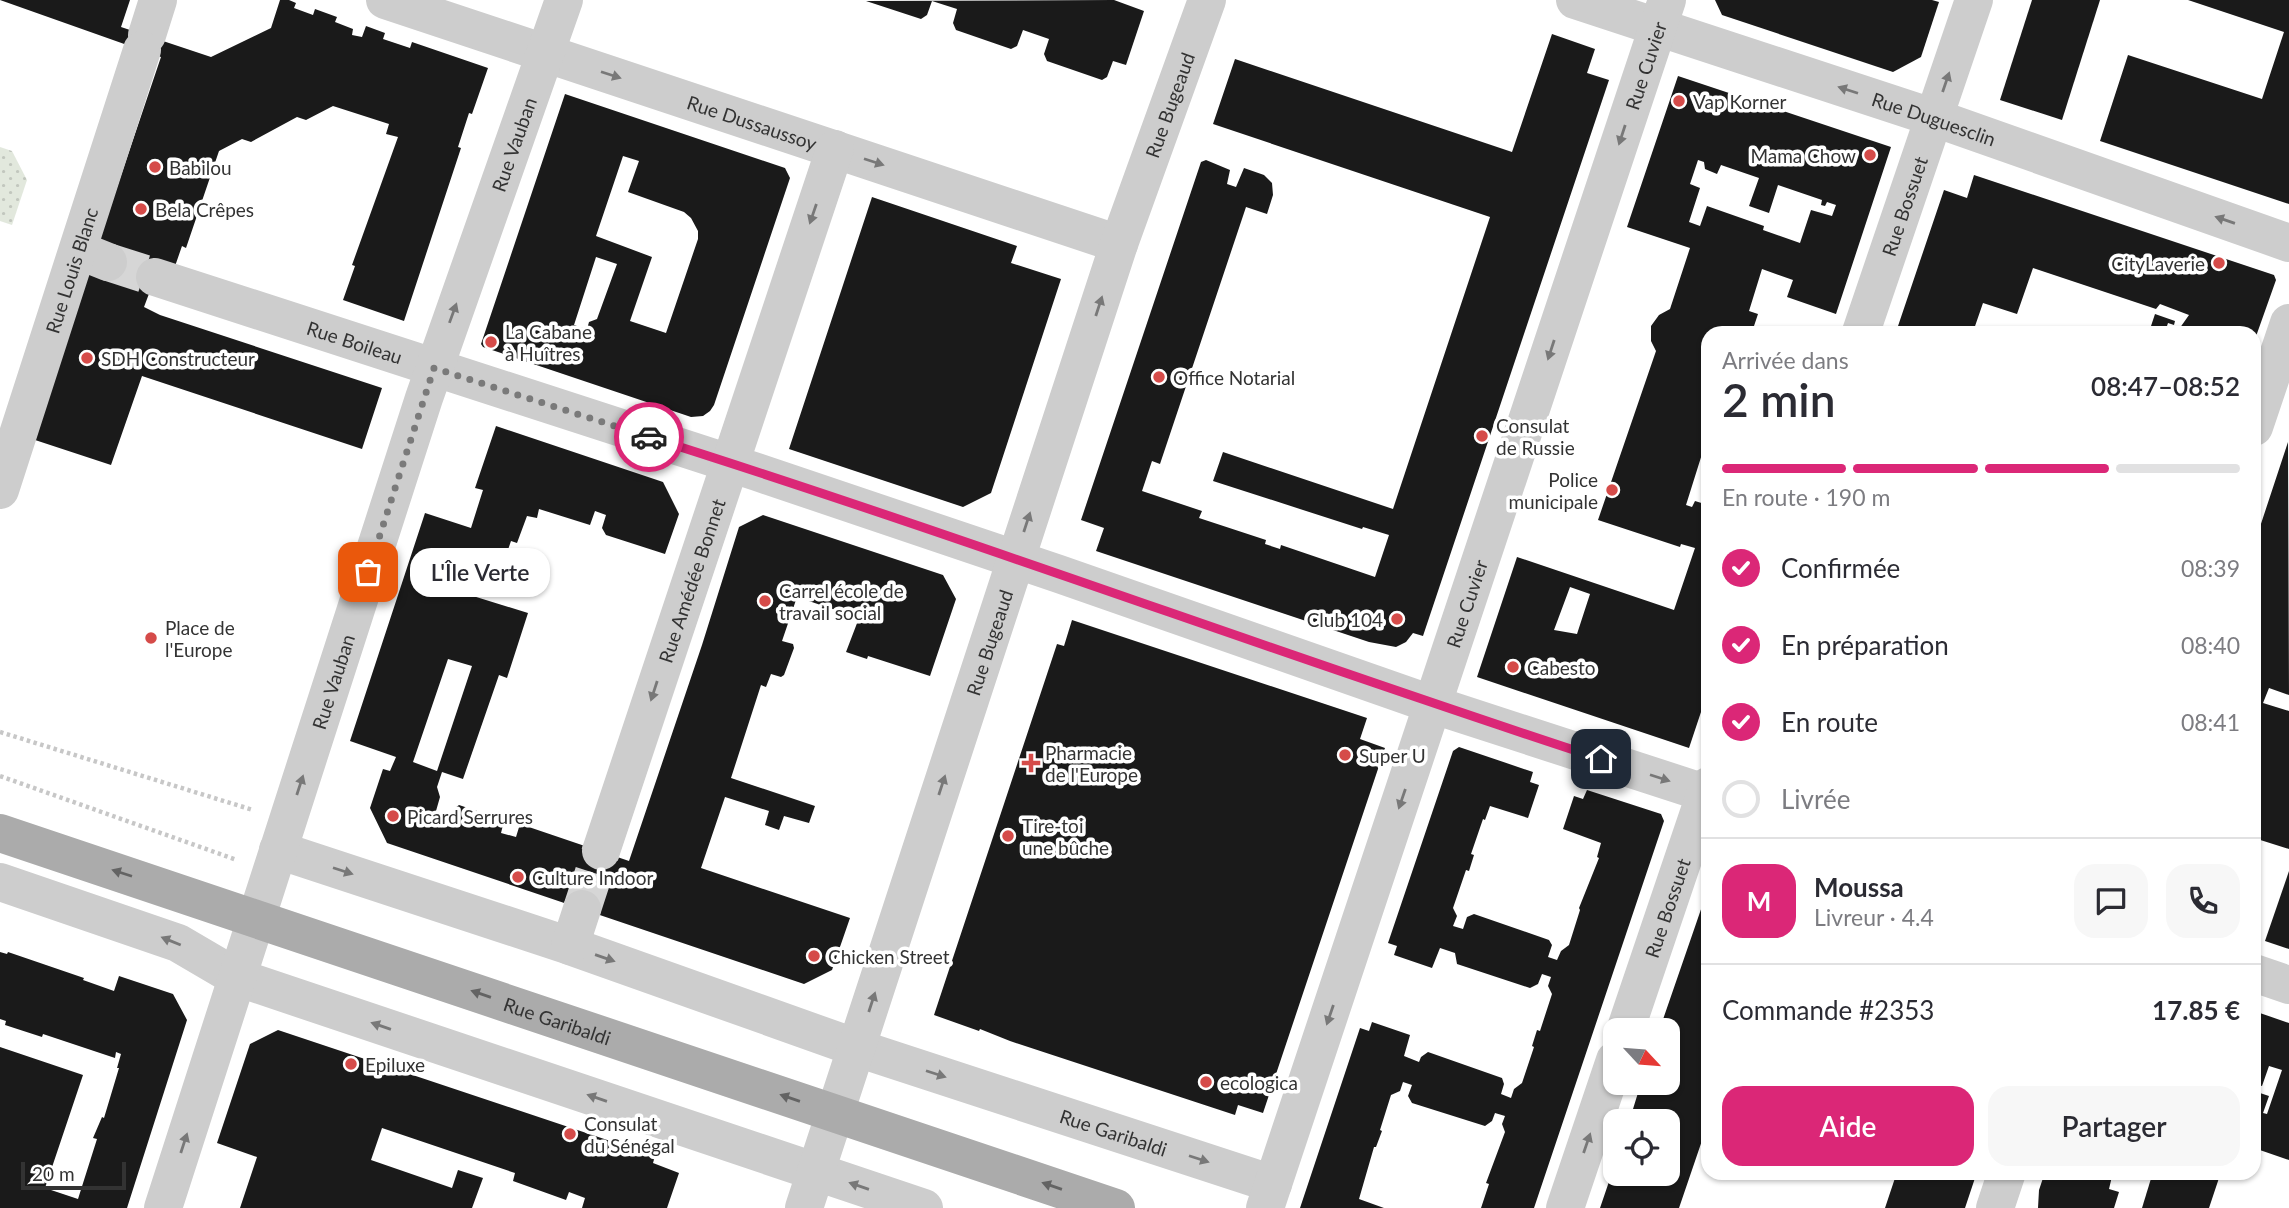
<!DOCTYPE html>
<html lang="fr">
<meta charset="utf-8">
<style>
body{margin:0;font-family:Lato,sans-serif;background:#f7f7f7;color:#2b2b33;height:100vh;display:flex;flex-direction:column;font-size:26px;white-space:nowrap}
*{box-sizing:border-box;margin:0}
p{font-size:23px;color:#7c7c81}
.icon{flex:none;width:38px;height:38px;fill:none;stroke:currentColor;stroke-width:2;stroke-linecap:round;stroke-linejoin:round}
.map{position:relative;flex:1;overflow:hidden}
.panel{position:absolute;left:1701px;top:326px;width:560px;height:854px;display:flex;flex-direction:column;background:#fff;border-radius:21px;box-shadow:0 2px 5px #0004}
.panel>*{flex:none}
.needle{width:46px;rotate:116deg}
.buttons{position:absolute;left:1603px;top:1018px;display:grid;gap:14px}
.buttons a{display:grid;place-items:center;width:77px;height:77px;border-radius:14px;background:#fff;box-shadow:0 2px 5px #0004;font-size:35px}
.scale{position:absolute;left:21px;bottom:18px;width:105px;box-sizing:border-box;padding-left:7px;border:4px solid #333;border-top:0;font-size:19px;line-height:24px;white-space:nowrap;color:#333;-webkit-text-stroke:5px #fff;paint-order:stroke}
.pin{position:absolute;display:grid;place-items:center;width:60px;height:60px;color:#fff;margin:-30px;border-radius:14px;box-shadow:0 4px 10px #0006}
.courier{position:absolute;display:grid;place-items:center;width:70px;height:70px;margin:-35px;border:5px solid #db2777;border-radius:50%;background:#fff;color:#222;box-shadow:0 2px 9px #0007}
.bubble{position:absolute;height:49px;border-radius:21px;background:#fff;box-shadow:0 2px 5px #0004;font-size:23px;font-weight:600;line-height:49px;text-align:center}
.headline em{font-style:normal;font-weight:600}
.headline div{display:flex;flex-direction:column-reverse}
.headline{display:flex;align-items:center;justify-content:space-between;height:119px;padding:0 21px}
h1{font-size:46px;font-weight:600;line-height:52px}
.bar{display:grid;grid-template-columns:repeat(4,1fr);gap:10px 7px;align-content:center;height:84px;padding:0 21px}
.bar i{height:9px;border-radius:5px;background:#e1e1e2}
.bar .selected{background:#db2777}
.bar p{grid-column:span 4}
.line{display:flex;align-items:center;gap:18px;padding:0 21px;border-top:2px solid #e1e1e2}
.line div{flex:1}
.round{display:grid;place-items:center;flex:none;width:74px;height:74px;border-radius:21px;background:#f7f7f7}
ol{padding:0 21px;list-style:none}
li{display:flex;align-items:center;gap:21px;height:77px}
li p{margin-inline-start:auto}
li .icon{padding:7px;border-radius:50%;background:#db2777;color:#fff;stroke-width:4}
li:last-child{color:#7c7c81}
li i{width:38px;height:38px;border:4px solid #e1e1e2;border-radius:50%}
.cta{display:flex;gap:14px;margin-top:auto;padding:14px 21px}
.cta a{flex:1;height:80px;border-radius:21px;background:#db2777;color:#fff;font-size:28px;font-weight:600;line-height:80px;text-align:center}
.cta a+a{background:#f7f7f7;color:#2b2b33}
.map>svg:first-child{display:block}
.grass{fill:url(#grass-dots)}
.building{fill:#1a1a1a;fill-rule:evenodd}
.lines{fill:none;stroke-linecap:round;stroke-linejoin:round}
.minor-tunnel{stroke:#d6d6d6;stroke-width:38;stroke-dasharray:38 19;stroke-linecap:butt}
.path{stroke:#c7c7c7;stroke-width:4.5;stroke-dasharray:3.5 3.5;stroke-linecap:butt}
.minor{stroke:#cdcdcd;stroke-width:38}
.major{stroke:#ababab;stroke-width:38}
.oneway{fill:#787878}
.oneway2{fill:#636363}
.done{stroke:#7a7a7a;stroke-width:7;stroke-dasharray:0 12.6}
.route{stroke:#db2777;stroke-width:9}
.poi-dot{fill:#d54b49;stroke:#fff;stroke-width:2.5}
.labels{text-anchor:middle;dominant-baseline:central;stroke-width:7;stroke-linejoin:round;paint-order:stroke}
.street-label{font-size:19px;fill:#333;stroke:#fff}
.poi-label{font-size:19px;fill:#333;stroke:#fff;text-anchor:start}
</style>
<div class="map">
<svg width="2289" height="1208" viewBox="0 0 2289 1208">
<defs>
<pattern id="grass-dots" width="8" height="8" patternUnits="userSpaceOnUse" patternTransform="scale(1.75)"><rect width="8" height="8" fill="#e2e8dd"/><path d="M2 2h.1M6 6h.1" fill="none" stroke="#c2c7be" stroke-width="1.8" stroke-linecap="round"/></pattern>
</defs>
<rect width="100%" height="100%" fill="#fff"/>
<polygon class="grass" points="0,147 12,151 27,180 12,225 0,221"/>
<g class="building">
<polygon points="0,0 130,0 121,27 211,57 271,28 280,0 289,0 296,3 294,8 313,15 315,9 337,17 335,22 353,29 352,35 362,37 366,26 385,33 383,39 410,48 412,42 488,68 472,114 469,113 458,147 461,148 404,321 343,300 355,266 352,265 398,137 386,134 389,124 333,106 306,120 297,117 251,142 242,139 219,151 186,248 182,246 173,272 159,267 144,307 160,315 382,388 362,449 142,376 111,465 32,439 161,57"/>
<polygon points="1114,0 1144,11 1126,65 1113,61 1107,77 1102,80 1047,61 1044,54 1049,39 1023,30 1017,46 1011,49 956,30 953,23 957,9 932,1 927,15 921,19 866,1"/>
<polygon points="1715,0 1932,0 1939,2 1921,57 1893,72 1722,15"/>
<polygon points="2032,0 2100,0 2062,120 2000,100"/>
<polygon points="2188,0 2289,0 2289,204 2100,141 2128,55 2262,99 2284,32"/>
<polygon points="1552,34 1595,49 1587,73 1609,80 1423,636 1413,633 1406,642 1396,647 1369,642 1096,551 1104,528 1081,520 1201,162 1206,160 1230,170 1227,184 1236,187 1244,168 1264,175 1272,183 1273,195 1267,214 1246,207 1160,464 1152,461 1142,491 1202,511 1199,518 1266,540 1265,544 1280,549 1281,545 1375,577 1389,535 1363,527 1362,529 1213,481 1223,452 1393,509 1490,217 1213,124 1235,59 1512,152"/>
<path d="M1678,76L1891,147L1836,314L1787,297L1793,280L1762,269L1749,311L1758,314L1752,332H1708V435L1686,505L1692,507L1695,501L1708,505V691L1689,748L1477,677L1517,557L1674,610L1695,548L1681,544L1680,547L1598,520L1656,351L1651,341V326L1659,315L1670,309L1690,248L1627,227ZM1698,160L1704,162L1705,169L1717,174L1721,165L1759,178L1749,206L1769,213L1778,185L1822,200L1821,205L1825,206L1827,202L1836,205L1832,216L1811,210L1800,243L1763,230L1764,226L1707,206L1700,226L1689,222L1700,188L1690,184ZM1570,587L1590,594L1577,634L1554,630Z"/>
<path d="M565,94L785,168L790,178L714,405L710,411L703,416L691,417L483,347L481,344ZM623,156L639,161L628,192L684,212L691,218L698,231V239L666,333L630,321L652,257L596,236ZM596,257L617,264L597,319L589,322L587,329L574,325Z"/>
<polygon points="1974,175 2274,275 2276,280 2254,342 2254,332 2177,332 2189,315 2160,304 2156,309 2033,268 2017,314 1983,303 1973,332 1896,332 1944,190 1967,198"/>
<polygon points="872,197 1017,246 1011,263 1061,279 991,493 963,507 789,449"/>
<polygon points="2155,314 2175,321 2174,325 2168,323 2165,332 2149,332"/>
<path d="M496,426L663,482L679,514L665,554L606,535L602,528L606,515L595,511L590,525L539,509L537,518L527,516L517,543L511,541L495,587L493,586L495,580L481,574L473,596L528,613L507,678L499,675L463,779L442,772L437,787L440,797L436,811L451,816L455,808L459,805L498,818L503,825L501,833L516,837L520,824L629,861L702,645L739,527L763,515L943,575L956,599L930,676L868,656L867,659L846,652L859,618L797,597L782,641L793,644L794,648L784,675L781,677L771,674L766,687L761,685L731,778L815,806L809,823L784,816L779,830L765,825L769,811L725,797L701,868L850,918L832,970L804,984L387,843L370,808L383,769L390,771L396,757L350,741L425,513L471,528L483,490L475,488ZM448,659L472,666L437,771L413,762Z"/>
<polygon points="2288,442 2289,695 2269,688 2263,703 2289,711 2289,849 2254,838 2254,545"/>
<polygon points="1072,620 1367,718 1360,739 1385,748 1263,1113 1238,1105 1235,1115 1010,1041 980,1029 979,1031 934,1015 1057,644 1064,646"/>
<polygon points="1459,747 1533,772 1530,782 1539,785 1528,818 1490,806 1485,820 1483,819 1471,854 1474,855 1469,871 1466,870 1453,908 1457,916 1453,926 1463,929 1467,917 1474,914 1549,940 1552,945 1548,957 1557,960 1561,951 1569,945 1580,910 1579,908 1599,858 1597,857 1601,843 1563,829 1574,796 1583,799 1587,790 1661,814 1664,821 1534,1208 1481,1208 1489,1184 1486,1183 1505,1132 1502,1124 1505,1116 1495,1113 1492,1121 1485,1126 1412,1103 1408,1096 1412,1085 1403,1082 1400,1091 1391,1095 1380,1130 1382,1131 1376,1147 1374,1147 1359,1199 1384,1208 1300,1208 1360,1028 1369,1031 1372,1022 1410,1035 1404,1056 1419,1062 1421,1057 1428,1052 1502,1078 1504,1084 1501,1094 1511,1098 1514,1089 1522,1083 1534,1047 1532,1046 1537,1030 1540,1031 1552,994 1548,986 1551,977 1542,974 1538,984 1530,988 1457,964 1455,953 1440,948 1432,968 1394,955 1397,946 1388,943 1453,751"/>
<polygon points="2289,871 2289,949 2265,941"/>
<polygon points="1708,889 1708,1123 1679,1208 1600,1208 1615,1164 1615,1174 1668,1174 1668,1122 1629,1122 1641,1083 1668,1083 1668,1031 1659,1031"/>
<polygon points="0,952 7,954 8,952 84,978 83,980 114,991 119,976 173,994 187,1020 127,1208 0,1208 0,1047 83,1075 45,1188 78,1199 97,1139 93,1138 102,1117 104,1118 119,1068 117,1068 121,1054 116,1052 115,1058 43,1034 42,1037 5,1025 6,1021 0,1019"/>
<polygon points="2254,1011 2289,1023 2289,1160 2254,1148 2254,1091 2269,1096 2263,1113 2267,1114 2282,1070 2269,1066 2262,1086 2254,1084"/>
<polygon points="278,1030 655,1156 653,1163 679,1173 667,1208 582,1208 585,1198 569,1192 566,1200 513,1181 515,1173 382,1128 371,1160 452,1188 458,1170 483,1178 472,1208 240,1208 257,1157 217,1143 250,1044"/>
<polygon points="1897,1172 1977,1172 1965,1208 1885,1208"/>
<polygon points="2045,1172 2113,1172 2109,1189 2119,1192 2114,1208 2038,1208 2039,1190"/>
<polygon points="2153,1172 2221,1172 2209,1208 2142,1208"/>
</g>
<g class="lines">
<g class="minor-tunnel">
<polyline points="108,262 155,277"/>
<polyline points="582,909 601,851"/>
</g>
<g class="path">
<polyline points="0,732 253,810"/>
<polyline points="0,776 237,860"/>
</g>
<g class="minor">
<path id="s1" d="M385,0L1119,244"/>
<path id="s2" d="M1575,0L1935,118L2289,243"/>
<polyline points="147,35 158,0"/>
<polyline points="78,250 108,262"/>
<path id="s3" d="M155,277L757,472L1059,574L1434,705L1708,794"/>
<path id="s4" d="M1861,332L1974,0"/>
<polyline points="2254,427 2289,323"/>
<path id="s5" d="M0,490L142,50"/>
<path id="s6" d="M278,850L570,946L857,1048L1273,1184"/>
<path id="s7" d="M601,851L835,149"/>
<polyline points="0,882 178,943 236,977 924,1208"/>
<polyline points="570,946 582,909"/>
<polyline points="2254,973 2289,985"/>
<path id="s8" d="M1625,1031L1708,786"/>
<path id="s9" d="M163,1208L424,398L564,0"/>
<path id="s10" d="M804,1208L1119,244L1207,0"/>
<path id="s11" d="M1265,1208L1667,0"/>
<polyline points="1565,1208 1615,1060"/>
<polyline points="1995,1208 2007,1172"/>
</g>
<path class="major" id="s12" d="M0,833L1116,1208"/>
</g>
<defs><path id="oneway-solid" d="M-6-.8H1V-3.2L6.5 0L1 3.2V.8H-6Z" transform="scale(1.75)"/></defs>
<g class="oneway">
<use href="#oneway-solid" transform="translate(611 75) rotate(18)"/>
<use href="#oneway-solid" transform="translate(1946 82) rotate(-71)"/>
<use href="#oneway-solid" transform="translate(1848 90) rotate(-162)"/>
<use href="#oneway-solid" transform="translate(1622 135) rotate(108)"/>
<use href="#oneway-solid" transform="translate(874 162) rotate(18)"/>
<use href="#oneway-solid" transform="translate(813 214) rotate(109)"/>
<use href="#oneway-solid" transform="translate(2225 220) rotate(-161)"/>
<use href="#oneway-solid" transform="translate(1099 306) rotate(-72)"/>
<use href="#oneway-solid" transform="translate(453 313) rotate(-70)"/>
<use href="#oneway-solid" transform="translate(1551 350) rotate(108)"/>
<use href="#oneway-solid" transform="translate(1027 522) rotate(-72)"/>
<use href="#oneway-solid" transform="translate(654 691) rotate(108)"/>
<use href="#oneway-solid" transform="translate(1660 778) rotate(18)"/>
<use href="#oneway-solid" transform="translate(300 785) rotate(-72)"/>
<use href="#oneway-solid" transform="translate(942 785) rotate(-72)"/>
<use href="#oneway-solid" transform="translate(1402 799) rotate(109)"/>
<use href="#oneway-solid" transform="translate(343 871) rotate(18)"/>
<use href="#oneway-solid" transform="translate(171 941) rotate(-158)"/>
<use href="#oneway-solid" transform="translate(605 958) rotate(19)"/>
<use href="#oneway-solid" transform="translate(872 1002) rotate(-72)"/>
<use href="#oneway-solid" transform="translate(1330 1015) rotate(109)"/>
<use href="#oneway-solid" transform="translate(381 1026) rotate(-161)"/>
<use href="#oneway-solid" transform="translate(936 1074) rotate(18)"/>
<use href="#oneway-solid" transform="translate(597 1098) rotate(-161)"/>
<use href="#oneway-solid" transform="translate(184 1143) rotate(-72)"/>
<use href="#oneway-solid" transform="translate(1587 1143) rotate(-71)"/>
<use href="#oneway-solid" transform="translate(1199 1159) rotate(18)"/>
<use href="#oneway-solid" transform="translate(859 1186) rotate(-161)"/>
</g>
<g class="oneway2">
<use href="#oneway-solid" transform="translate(122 873) rotate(-162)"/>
<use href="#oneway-solid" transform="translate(481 994) rotate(-161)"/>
<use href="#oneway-solid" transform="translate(790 1098) rotate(-161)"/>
<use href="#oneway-solid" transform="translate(1052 1186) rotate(-161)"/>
</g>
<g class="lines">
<polyline class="done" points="368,572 434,368 649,437"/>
<path class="route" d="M649,437C968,538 1282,655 1601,759"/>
</g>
<g class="poi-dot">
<circle cx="1679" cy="101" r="7"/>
<circle cx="1870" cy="155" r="7"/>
<circle cx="155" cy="167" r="7"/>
<circle cx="141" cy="209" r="7"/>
<circle cx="2219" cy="263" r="7"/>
<circle cx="491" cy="342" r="7"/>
<circle cx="87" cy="358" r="7"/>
<circle cx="1159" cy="377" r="7"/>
<circle cx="1482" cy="436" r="7"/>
<circle cx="1612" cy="490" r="7"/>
<circle cx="765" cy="601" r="7"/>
<circle cx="1397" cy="619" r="7"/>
<circle cx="151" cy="638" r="7"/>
<circle cx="1513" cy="667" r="7"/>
<circle cx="1345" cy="755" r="7"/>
<path d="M1027.5 752.5h7v7h7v7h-7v7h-7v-7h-7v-7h7z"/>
<circle cx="393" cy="816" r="7"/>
<circle cx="1008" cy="836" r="7"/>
<circle cx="518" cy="877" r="7"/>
<circle cx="814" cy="956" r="7"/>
<circle cx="351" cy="1064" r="7"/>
<circle cx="1206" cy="1082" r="7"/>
<circle cx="570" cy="1134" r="7"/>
</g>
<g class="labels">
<g class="street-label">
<text stroke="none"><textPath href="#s11" startOffset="1204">Rue Cuvier</textPath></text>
<text stroke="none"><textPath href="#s10" startOffset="1162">Rue Bugeaud</textPath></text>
<text stroke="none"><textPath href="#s2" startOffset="378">Rue Duguesclin</textPath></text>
<text stroke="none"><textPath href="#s1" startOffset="387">Rue Dussaussoy</textPath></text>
<text stroke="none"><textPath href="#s9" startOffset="1120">Rue Vauban</textPath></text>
<text stroke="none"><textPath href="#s4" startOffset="133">Rue Bossuet</textPath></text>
<text stroke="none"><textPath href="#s5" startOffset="231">Rue Louis Blanc</textPath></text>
<text stroke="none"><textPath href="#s3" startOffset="210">Rue Boileau</textPath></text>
<text stroke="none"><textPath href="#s7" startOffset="285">Rue Amédée Bonnet</textPath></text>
<text stroke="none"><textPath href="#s11" startOffset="637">Rue Cuvier</textPath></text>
<text stroke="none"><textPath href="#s10" startOffset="595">Rue Bugeaud</textPath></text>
<text stroke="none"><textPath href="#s9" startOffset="553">Rue Vauban</textPath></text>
<text stroke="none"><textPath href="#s8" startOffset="130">Rue Bossuet</textPath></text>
<text stroke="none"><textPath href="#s12" startOffset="588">Rue Garibaldi</textPath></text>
<text stroke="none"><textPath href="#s6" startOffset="882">Rue Garibaldi</textPath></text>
</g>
<g class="poi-label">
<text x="1693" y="101">Vap Korner</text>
<text x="1856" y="155" text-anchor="end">Mama Chow</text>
<text x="169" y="167">Babilou</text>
<text x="155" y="209">Bela Crêpes</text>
<text x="2205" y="263" text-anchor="end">CityLaverie</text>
<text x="505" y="331">La Cabane<tspan x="505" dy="22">à Huîtres</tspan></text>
<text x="101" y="358">SDH Constructeur</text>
<text x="1173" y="377">Office Notarial</text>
<text x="1496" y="425">Consulat<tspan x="1496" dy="22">de Russie</tspan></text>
<text x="1598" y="479" text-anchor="end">Police<tspan x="1598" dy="22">municipale</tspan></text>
<text x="779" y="590">Carrel école de<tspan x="779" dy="22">travail social</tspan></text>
<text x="1383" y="619" text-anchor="end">Club 104</text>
<text x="165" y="627">Place de<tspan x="165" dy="22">l'Europe</tspan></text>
<text x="1527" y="667">Cabesto</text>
<text x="1045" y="752">Pharmacie<tspan x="1045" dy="22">de l'Europe</tspan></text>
<text x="1359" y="755">Super U</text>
<text x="407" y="816">Picard Serrures</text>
<text x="1022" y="825">Tire-toi<tspan x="1022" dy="22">une bûche</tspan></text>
<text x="532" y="877">Culture Indoor</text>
<text x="828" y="956">Chicken Street</text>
<text x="365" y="1064">Epiluxe</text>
<text x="1220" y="1082">ecologica</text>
<text x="584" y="1123">Consulat<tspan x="584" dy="22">du Sénégal</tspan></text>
</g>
</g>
</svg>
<div class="buttons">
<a><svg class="needle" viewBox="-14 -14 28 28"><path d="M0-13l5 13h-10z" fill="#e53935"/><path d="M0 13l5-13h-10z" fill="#7c7c81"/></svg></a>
<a><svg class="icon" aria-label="locate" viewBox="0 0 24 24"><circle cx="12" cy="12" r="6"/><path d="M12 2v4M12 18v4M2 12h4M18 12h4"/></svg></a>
</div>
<div class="scale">20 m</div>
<div class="pin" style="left:368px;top:572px;background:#ea580c"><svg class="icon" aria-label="bag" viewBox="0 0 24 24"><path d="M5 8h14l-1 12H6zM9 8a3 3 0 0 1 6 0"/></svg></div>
<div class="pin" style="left:1601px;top:759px;background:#1f2937"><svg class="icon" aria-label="home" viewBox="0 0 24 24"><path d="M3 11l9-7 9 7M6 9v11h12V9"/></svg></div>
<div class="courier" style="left:649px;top:437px"><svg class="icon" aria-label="car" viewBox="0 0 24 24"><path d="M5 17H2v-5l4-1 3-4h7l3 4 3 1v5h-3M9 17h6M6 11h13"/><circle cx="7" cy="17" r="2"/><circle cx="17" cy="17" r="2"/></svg></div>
<div class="bubble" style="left:410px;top:548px;width:140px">L'Île Verte</div>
<section class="panel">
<div class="headline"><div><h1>2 min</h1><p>Arrivée dans</p></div><em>08:47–08:52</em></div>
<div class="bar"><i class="selected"></i><i class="selected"></i><i class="selected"></i><i></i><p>En route · 190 m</p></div>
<ol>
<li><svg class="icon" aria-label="check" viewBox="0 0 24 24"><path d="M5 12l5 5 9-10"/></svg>Confirmée<p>08:39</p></li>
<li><svg class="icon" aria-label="check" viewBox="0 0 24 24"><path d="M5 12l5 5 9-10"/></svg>En préparation<p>08:40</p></li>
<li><svg class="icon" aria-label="check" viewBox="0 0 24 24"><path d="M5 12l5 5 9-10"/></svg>En route<p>08:41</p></li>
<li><i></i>Livrée</li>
</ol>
<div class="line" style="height:126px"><b class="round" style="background:#db2777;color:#fff">M</b><div><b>Moussa</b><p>Livreur · 4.4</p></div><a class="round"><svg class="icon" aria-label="chat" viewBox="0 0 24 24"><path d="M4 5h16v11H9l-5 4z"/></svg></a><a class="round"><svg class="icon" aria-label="phone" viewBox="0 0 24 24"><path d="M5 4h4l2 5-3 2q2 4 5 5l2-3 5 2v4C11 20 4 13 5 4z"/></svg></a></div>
<div class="line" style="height:91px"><div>Commande #2353</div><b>17.85 €</b></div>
<div class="cta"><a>Aide</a><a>Partager</a></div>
</section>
</div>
